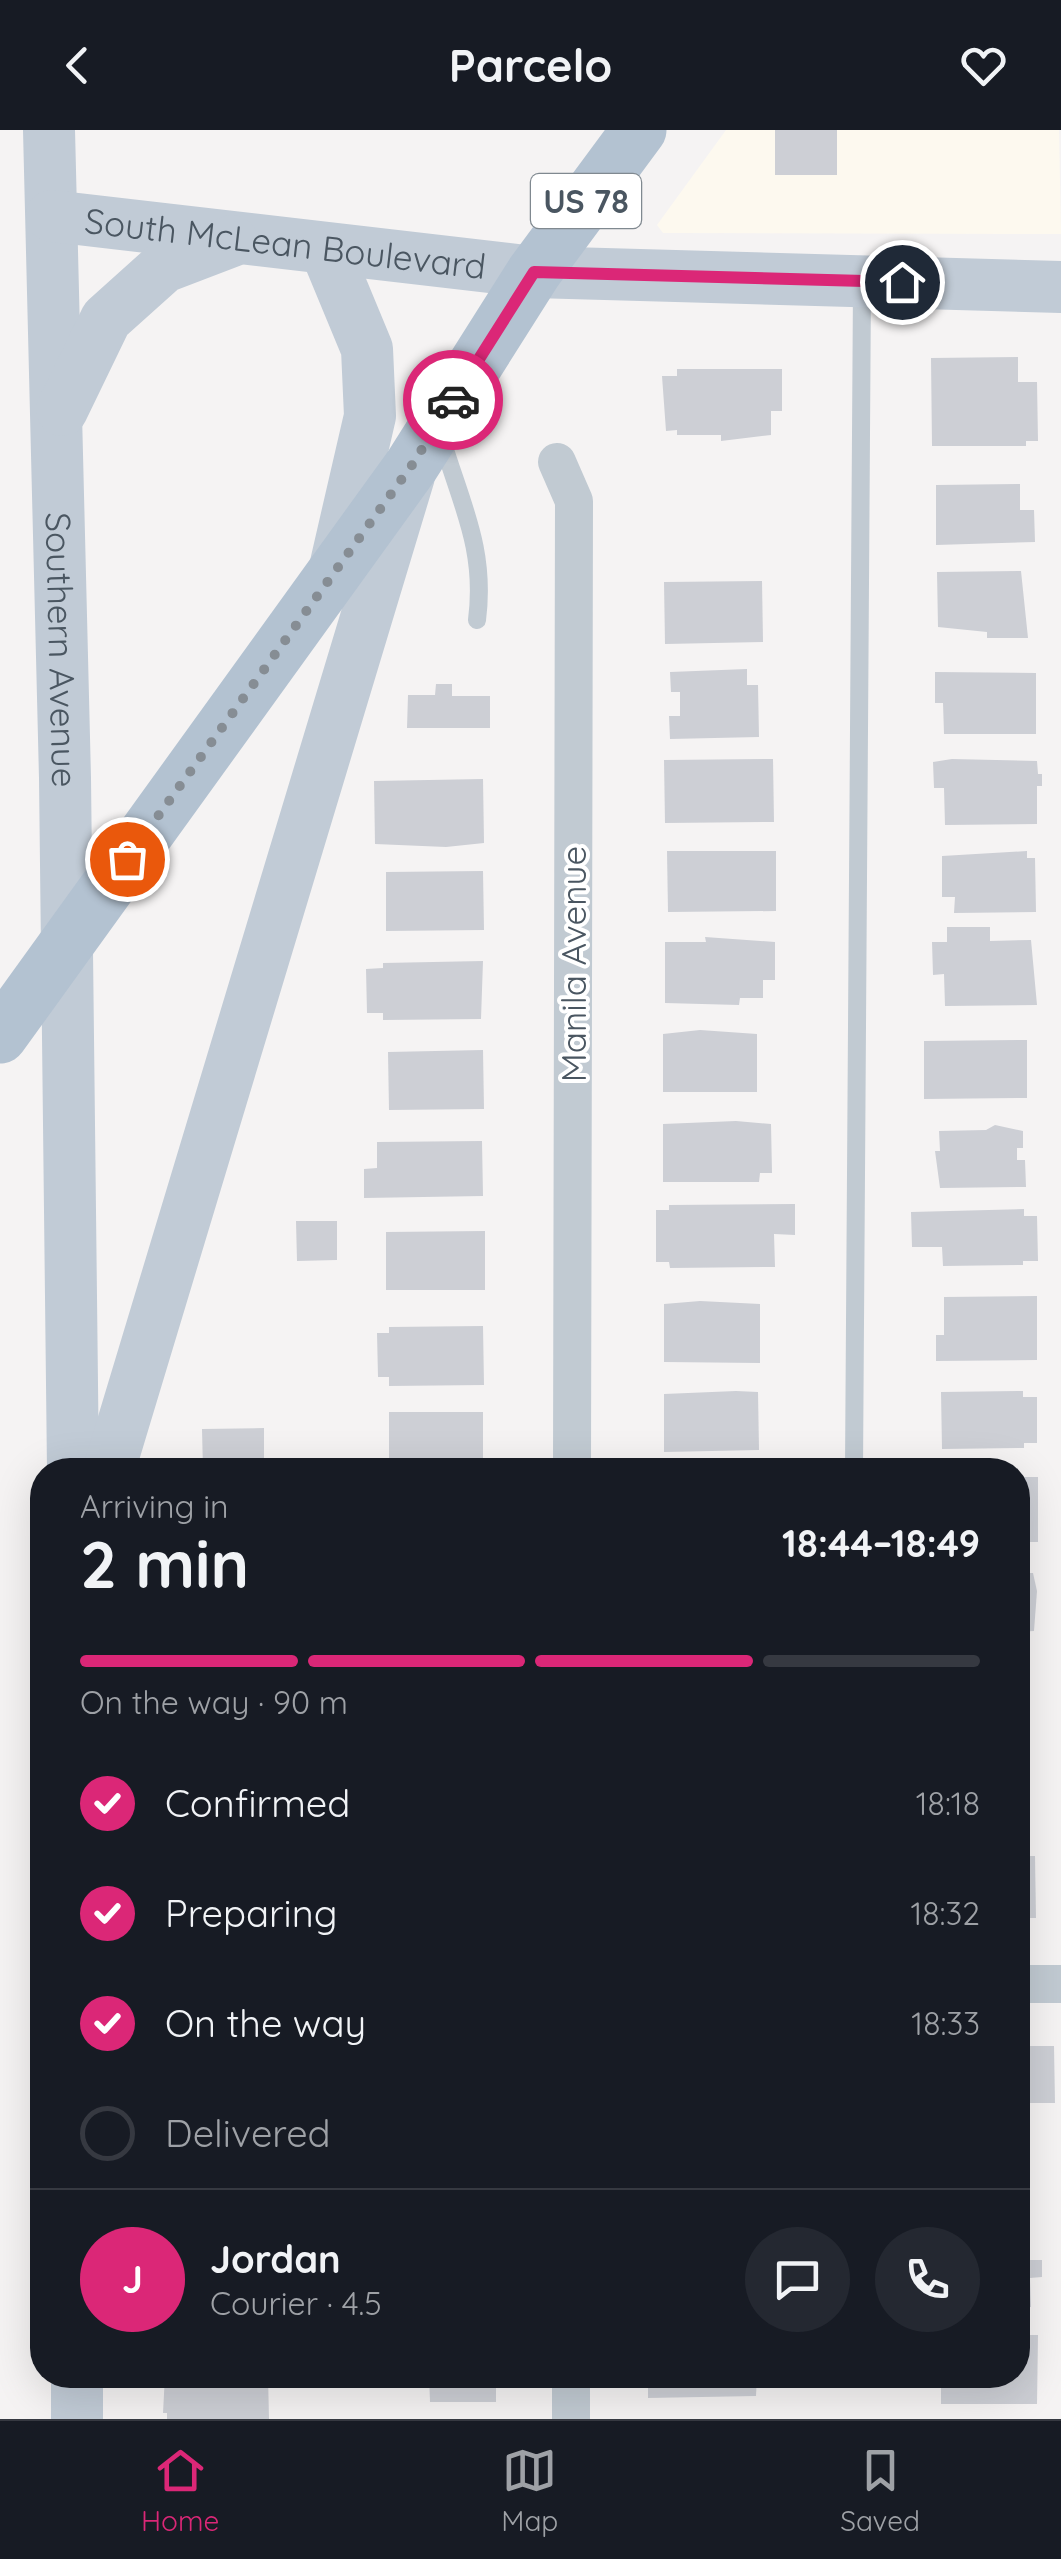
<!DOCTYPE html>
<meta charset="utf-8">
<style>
body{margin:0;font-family:Quicksand,sans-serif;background:#242831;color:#f1f3f6;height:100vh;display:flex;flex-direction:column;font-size:38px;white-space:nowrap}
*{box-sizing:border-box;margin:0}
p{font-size:32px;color:#9ea1a6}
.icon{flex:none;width:55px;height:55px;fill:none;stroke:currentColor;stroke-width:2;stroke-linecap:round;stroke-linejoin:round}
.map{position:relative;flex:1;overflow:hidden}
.drawer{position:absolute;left:30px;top:1328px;width:1000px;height:930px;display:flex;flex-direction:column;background:#171b24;border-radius:40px;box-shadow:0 10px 40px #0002}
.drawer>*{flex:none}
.pin{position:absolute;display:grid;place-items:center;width:85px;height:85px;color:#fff;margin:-42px;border:5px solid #fff;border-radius:50%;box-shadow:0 2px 10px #0007}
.courier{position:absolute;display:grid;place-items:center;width:100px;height:100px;margin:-50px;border:8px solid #db2777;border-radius:50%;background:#fff;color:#222;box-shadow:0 2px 12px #0007}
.headline em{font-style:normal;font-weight:800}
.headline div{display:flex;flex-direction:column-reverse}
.headline{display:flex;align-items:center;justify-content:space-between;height:170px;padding:0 50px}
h1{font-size:65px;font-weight:800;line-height:75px}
.bar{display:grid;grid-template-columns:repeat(4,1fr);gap:15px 10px;align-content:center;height:120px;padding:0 50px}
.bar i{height:12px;border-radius:8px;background:#363941}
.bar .active{background:#db2777}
.bar p{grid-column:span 4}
.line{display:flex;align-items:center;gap:25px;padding:0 50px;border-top:2px solid #363941}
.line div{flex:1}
.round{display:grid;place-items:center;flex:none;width:105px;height:105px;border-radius:52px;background:#242831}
ol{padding:0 50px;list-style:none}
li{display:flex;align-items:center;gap:30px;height:110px}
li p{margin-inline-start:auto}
li .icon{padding:10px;border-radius:50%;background:#db2777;color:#fff;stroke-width:4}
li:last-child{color:#9ea1a6}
li i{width:55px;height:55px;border:5px solid #363941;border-radius:50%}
header{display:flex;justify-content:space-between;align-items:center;height:130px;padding:0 50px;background:#171b24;font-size:45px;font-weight:800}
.tab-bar{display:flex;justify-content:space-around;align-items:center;height:140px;border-top:2px solid #363941;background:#171b24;font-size:28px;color:#9ea1a6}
.tab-bar a{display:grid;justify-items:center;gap:5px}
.tab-bar .active{color:#db2777}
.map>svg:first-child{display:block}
.commercial{fill:#fdf9ef}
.building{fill:#cdcfd5}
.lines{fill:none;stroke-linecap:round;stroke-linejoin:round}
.lane{stroke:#c1cad2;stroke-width:18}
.street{stroke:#c1cad2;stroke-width:38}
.secondary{stroke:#c1cbd6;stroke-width:52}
.primary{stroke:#b3c2d1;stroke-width:55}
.done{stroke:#868d94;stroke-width:10;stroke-dasharray:0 18}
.route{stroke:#db2777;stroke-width:12}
.labels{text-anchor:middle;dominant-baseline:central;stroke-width:8;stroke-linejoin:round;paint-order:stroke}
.shield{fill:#fff;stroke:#808990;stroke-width:2.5}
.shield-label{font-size:32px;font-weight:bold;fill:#4a5661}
.street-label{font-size:35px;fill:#4a5661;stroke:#fff}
</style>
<header><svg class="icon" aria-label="back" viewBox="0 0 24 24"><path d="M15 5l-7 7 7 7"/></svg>Parcelo<svg class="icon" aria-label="heart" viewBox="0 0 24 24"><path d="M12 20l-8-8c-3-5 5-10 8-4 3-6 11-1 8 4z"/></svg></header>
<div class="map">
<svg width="1061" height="2289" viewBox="0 0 1061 2289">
<rect width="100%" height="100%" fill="#f5f3f3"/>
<polygon class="commercial" points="726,0 1059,0 1061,104 663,103 657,95"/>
<g class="building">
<rect x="775" y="0" width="62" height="45"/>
<polygon points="1018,227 1018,252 1037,252 1038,311 1026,311 1026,316 932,316 931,228"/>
<polygon points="677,239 782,239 782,281 771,281 771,305 721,311 721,305 677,305 677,300 666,301 662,246 677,246"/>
<polygon points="1020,354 1020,380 1034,380 1035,412 936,415 936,355"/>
<polygon points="1021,441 1028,508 987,508 987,502 938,497 937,442"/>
<polygon points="762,451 763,512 665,514 664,452"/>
<polygon points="747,539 747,555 758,555 759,607 670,609 669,586 680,586 680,562 671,562 670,542"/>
<polygon points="935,542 1036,543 1036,604 944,604 943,573 935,573"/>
<polygon points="436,554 452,554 452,566 490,566 490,598 407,598 408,565 435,565"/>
<polygon points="773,629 774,692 665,693 664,630"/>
<polygon points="952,629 1037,631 1038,644 1042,644 1042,656 1037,656 1037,694 945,695 944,658 934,658 933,632"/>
<polygon points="483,649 484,713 446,717 375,714 374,651"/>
<polygon points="667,721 776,721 776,781 668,782"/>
<polygon points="1027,721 1027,728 1035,728 1036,782 954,783 955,767 942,767 942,726"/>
<polygon points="483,741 484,800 386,801 386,742"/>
<polygon points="947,797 990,797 990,811 1031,810 1037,875 945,876 944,844 933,845 932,812 947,812"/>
<polygon points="705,807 775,812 775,850 763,850 763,868 740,868 739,875 665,873 665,812 706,812"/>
<polygon points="483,831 481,889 383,890 383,883 367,883 366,839 383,838 383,833"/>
<polygon points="700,900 757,904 757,962 663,962 663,904"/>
<polygon points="1027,910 1027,968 924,969 924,911"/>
<polygon points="483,920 484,979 389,980 388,922"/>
<polygon points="736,991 771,994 772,1043 760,1043 759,1052 663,1052 663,994"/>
<polygon points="995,995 1023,1001 1023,1018 1017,1018 1017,1030 1025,1030 1026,1057 940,1058 935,1021 940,1021 939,1001 986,1000"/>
<polygon points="482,1011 483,1066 364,1068 364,1039 377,1038 377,1012"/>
<polygon points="795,1074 795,1105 774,1104 775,1137 670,1138 669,1132 656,1132 656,1080 669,1080 669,1075"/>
<polygon points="1024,1079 1024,1086 1037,1086 1038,1131 1023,1131 1023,1135 943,1136 942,1117 912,1117 911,1082"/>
<polygon points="296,1091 337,1091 337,1130 297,1131"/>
<polygon points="485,1101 485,1160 386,1160 386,1102"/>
<polygon points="1037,1166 1037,1230 936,1231 936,1205 944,1205 944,1167"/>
<polygon points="700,1171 760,1174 760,1233 664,1232 664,1174"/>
<polygon points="483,1196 484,1255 389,1256 389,1247 378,1247 377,1203 389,1203 389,1197"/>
<polygon points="736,1261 758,1262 759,1320 664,1322 664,1264"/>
<polygon points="1023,1261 1023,1267 1037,1267 1037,1313 1024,1313 1024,1318 942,1319 941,1262"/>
<rect x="389" y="1282" width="94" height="58"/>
<polygon points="264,1298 264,1340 203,1340 202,1299"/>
<rect x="1018" y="1347" width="20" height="65"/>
<polygon points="1018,1443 1033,1443 1037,1461 1034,1501 1018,1502"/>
<polygon points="1024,1531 1025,1589 1018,1589 1018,1532"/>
<polygon points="1018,1726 1035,1726 1036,1788 1018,1788"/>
<polygon points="1018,1916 1054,1916 1055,1973 1018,1973"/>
<polygon points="1018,2112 1023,2112 1023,2130 1042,2130 1042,2147 1030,2148 1031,2177 1018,2178"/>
<polygon points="1018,2205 1038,2205 1037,2274 941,2274 941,2245 1018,2245"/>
<polygon points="165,2245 268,2245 269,2289 167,2289 167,2283 163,2283"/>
<polygon points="429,2245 496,2245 496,2272 430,2272"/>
<polygon points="648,2245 757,2245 756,2266 648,2268"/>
</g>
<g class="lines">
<g class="lane">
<path d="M442,310C462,376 486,420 477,490"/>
<polyline points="854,1340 862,156"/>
</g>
<g class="street">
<polyline points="557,332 574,371 572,1340"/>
<polyline points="1018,1854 1061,1854"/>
<polyline points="571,2289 571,2245"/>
</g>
<g class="secondary">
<path id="s1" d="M49,0L65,648L73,1340"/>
<path id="s2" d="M52,86L534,142L1061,157"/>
<polyline points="326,120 367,219 370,286 334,442"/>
<polyline points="62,280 106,189 164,137 232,111"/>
<polyline points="109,1340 409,346"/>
<polyline points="77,2245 77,2289"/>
</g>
<polyline class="primary" points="0,906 412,335 534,142 639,0"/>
</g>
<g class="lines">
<polyline class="done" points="127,729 412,335 453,270"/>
<polyline class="route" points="453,270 534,142 902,152"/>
</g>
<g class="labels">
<rect class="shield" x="531" y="44" width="110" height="54" rx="8"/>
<g class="shield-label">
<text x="586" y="71">US 78</text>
</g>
<g class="street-label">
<text stroke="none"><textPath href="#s2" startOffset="235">South McLean Boulevard</textPath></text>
<text stroke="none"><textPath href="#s1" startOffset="520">Southern Avenue</textPath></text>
<text transform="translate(573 834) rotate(-90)">Manila Avenue</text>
</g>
</g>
</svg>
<div class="pin" style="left:127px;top:729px;background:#ea580c"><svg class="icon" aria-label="bag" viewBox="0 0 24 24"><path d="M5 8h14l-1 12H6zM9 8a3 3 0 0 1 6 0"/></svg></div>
<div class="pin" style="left:902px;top:152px;background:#1f2937"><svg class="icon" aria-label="home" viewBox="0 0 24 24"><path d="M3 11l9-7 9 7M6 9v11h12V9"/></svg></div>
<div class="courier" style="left:453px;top:270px"><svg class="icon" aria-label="car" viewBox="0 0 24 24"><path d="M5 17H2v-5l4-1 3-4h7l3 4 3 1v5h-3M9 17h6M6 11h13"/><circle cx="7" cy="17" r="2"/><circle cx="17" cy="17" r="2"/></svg></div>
<section class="drawer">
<div class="headline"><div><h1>2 min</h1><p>Arriving in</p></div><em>18:44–18:49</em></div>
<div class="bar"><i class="active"></i><i class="active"></i><i class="active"></i><i></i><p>On the way · 90 m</p></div>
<ol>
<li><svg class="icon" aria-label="check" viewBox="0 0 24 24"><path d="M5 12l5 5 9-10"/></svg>Confirmed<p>18:18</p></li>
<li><svg class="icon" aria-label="check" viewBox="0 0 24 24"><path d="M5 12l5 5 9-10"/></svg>Preparing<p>18:32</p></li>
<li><svg class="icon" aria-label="check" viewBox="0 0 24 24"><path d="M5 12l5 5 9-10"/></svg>On the way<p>18:33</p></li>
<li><i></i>Delivered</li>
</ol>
<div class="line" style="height:180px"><b class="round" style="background:#db2777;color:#fff">J</b><div><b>Jordan</b><p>Courier · 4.5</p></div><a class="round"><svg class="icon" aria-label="chat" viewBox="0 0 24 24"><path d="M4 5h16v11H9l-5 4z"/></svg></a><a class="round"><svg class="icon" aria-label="phone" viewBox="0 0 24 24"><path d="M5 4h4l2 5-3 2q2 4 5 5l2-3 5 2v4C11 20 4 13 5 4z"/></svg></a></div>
</section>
</div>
<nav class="tab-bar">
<a class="active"><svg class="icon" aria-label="home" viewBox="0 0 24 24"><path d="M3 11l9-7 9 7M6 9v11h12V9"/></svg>Home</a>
<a><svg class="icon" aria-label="map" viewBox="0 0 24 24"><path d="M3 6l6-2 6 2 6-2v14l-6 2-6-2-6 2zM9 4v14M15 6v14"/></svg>Map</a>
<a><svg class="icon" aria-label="saved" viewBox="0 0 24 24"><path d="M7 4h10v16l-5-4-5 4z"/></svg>Saved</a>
</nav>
